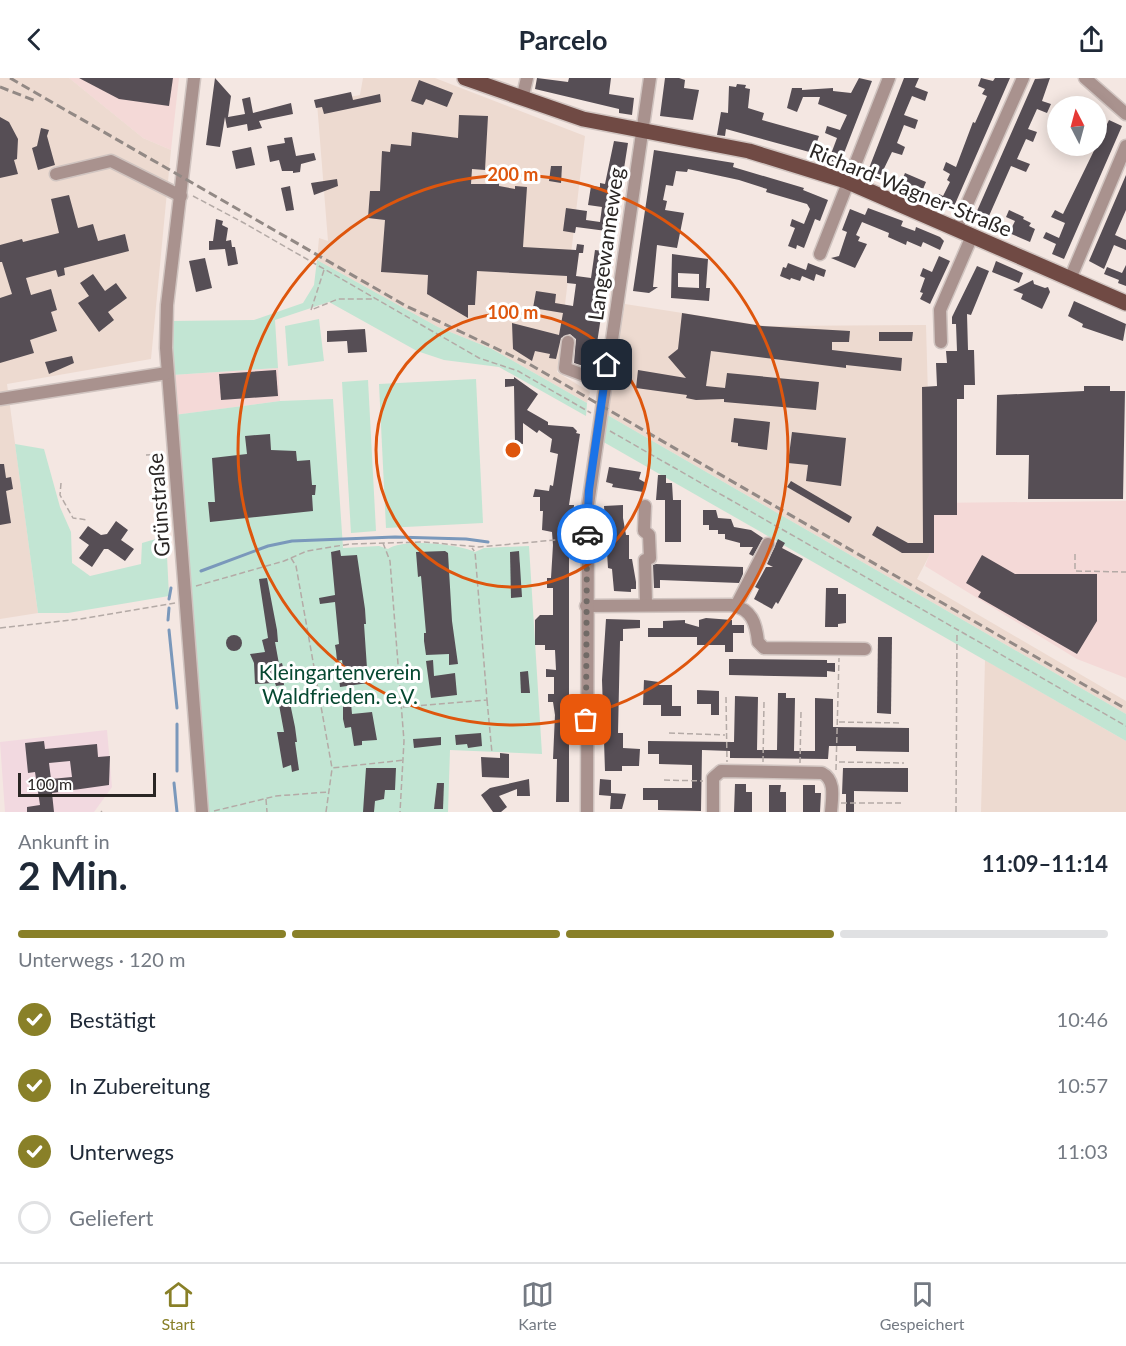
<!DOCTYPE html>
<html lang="de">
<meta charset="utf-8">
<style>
body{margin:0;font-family:Lato,sans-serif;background:#f6f6f7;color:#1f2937;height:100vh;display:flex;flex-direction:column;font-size:22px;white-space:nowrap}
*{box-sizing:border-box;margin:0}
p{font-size:20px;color:#747a83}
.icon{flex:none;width:33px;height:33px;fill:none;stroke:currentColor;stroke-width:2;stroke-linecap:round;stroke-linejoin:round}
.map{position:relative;height:734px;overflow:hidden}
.side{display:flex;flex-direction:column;background:#fff;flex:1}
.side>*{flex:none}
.needle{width:39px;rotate:354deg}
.buttons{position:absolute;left:1047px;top:18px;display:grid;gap:12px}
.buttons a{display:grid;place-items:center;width:60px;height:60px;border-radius:50%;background:#fff;box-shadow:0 3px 15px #0003;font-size:30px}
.scale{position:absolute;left:18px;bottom:15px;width:138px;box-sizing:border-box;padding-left:6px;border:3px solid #2a2624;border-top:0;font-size:16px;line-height:21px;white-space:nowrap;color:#2a2624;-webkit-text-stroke:4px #fff;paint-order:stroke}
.pin{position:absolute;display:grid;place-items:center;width:51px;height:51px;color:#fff;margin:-26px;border-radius:12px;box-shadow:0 3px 9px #0006}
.courier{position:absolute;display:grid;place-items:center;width:60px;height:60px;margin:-30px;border:4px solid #1a73e8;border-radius:50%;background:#fff;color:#222;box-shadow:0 2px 8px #0007}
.overview em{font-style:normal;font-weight:700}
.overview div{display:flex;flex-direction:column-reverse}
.overview{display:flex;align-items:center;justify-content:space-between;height:102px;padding:0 18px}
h1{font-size:39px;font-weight:700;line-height:45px}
.bar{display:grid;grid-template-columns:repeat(4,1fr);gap:9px 6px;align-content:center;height:72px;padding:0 18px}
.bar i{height:8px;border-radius:4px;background:#e0e1e3}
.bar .selected{background:#898028}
.bar p{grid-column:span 4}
ol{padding:0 18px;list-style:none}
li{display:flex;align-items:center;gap:18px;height:66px}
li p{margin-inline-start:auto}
li .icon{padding:6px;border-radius:50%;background:#898028;color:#fff;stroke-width:4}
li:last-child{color:#747a83}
li i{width:33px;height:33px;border:3px solid #e0e1e3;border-radius:50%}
header{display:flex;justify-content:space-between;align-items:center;height:78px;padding:0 18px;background:#fff;font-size:27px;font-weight:700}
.tabs{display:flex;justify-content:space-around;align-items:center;height:84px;border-top:2px solid #e0e1e3;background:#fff;font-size:16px;color:#747a83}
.tabs a{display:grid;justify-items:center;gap:3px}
.tabs .selected{color:#898028}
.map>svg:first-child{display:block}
.commercial{fill:#f4d9d7}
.built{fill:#eddad0}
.education{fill:#f2d9e0}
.green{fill:#c2e5d3}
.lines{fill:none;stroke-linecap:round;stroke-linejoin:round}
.stream{stroke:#7a98bb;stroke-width:3}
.building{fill:#564e55;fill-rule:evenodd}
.minor-casing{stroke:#d0c4c0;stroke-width:15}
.major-casing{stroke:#d0c4c0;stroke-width:18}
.path{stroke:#b4aaa6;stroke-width:1.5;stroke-dasharray:6 3;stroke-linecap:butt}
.minor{stroke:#a9928e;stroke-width:12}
.major{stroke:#704a44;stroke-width:15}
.rail{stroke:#928985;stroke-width:3;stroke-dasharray:9 4.5;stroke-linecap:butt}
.done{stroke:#716a66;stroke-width:6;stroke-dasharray:0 10.8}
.route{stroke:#1a73e8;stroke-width:8}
.ring{fill:none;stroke:#de560d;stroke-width:3}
.labels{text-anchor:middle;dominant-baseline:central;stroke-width:6;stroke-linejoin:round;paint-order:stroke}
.street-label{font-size:21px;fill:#2a2624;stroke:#fff}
.park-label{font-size:21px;fill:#064831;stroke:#fff}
.centre{fill:#de560d;stroke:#fff;stroke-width:3}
.ring-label{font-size:18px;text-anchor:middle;font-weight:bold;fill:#de560d;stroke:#fff;stroke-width:6;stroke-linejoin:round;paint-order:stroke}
</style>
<header><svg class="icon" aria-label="back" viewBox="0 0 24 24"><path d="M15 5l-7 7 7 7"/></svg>Parcelo<svg class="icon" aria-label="share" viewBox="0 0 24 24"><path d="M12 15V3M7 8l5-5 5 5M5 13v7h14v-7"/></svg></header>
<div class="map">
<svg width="1126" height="734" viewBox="0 0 1126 734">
<rect width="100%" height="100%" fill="#f4e7e2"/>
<g class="commercial">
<polygon points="69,0 179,0 171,72 143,60"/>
<polygon points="278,290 280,323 174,337 172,297"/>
<polygon points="1126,423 1126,600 1077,581 925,488 929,478 931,425"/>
</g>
<g class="built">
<polygon points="0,0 69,0 143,60 171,72 151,281 7,306 38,535 0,541"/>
<polygon points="363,0 435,0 585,58 557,294 590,314 587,325 492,271 438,249 317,182 319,160 328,163 317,25 360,17"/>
<polygon points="625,226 766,248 926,247 931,425 929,478 917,501 1126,623 1126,636 604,335"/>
<polygon points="985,582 1126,663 1126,734 981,734"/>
</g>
<polygon class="education" points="107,652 112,709 94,734 5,734 0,664"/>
<g class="green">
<polygon points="317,182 438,249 492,271 587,325 586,338 499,289 444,282 417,273 329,224 275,242 278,290 172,297 170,243 254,242 303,225 314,207"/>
<polygon points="319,241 324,283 288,288 285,248"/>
<polygon points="476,301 483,445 386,450 379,306"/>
<polygon points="368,302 376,453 351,455 342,304"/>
<path d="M333,321L343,470L379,468L388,471C403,460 458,466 475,474L484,470L529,468L542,676L450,672L448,734H206L174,337L280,323Z"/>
<polygon points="604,335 1126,636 1126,663 600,362"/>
<polygon points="15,366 44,371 60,429 71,454 72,485 90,498 141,486 142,465 166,458 169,518 68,535 38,535"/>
</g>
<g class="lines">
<g class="stream">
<polyline points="201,493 268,468 292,463 395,459 466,461 488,464"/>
<polyline points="169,521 171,510"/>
<polyline points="168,542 169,530"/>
<polyline points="169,552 177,630"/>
<polyline points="177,646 177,693"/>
<polyline points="174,705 177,734"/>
</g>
</g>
<g class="building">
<polygon points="79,0 173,0 169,28 119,21"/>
<polygon points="215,0 231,18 228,39 245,36 242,21 250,19 253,35 291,25 293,36 259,43 262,50 248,53 247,46 227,50 225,39 220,69 206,67"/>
<polygon points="537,0 568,4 569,0 611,0 609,16 634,20 632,37 619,35 619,31 535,11"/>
<polygon points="665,0 679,0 685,2 684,10 699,12 693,42 660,38"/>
<polygon points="859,0 872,3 839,88 824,82 827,74 831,76 837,60 825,55 827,48 840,52 847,37 818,26 820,19 803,19 797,34 787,30 792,10 802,10 802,12 833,10 833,13 851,15"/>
<polygon points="904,0 919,0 915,9 928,14 925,23 912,18 904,37 918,42 915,51 904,47 897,65 905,69 902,77 892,74 878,103 866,98"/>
<polygon points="981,0 993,3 995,0 1010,0 952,133 936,123 939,116 943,118 950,104 947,102 950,96 943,92 946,84 956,89 973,44 975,45 987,18 982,16 985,11 978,8"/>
<polygon points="1050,0 1042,23 1051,26 1047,35 1037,31 1028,51 1037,54 1033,64 1026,61 1017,81 1030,86 1026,94 1011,88 985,147 973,142 1035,1"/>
<polygon points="419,2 453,15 447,29 426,21 423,27 411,23"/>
<polygon points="737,6 746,7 745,10 750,11 748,30 764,35 762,42 819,58 813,75 726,51 725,58 717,57 721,34 728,35 729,8 736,9"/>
<polygon points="351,14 353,22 380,16 381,24 324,36 322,29 316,30 314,22"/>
<polygon points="459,37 488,38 485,92 472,91 471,106 488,106 489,104 499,104 499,108 515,111 515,108 527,109 523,169 576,172 577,166 584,167 583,175 579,175 576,198 591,200 595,172 611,174 593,291 574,285 576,261 570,256 561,260 556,281 549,280 550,276 535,273 532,283 513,271 512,245 559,257 563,235 533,230 536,213 556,216 555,225 573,228 576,206 567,205 567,198 477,193 475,227 468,227 468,240 427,216 428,197 381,194 385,142 368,140 370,113 380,113 382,73 390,74 391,66 411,68 412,54 458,60"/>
<polygon points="0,39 9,44 18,61 17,81 14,82 18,96 0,100"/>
<polygon points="1109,42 1122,48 1064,181 1052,176 1056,166 1043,160 1046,154 1059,160 1065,145 1051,139 1055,132 1063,136"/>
<polygon points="41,50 49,52 47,58 55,87 38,92 32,70 37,68"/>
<polygon points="292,59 296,78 314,75 316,82 301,86 300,94 293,95 293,93 282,93 279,82 270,84 267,68 285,65 284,60"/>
<polygon points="614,63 628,65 614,154 576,149 575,155 563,153 566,130 587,133 586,142 600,144 602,129 588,127 591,108 600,109 600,105 605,106"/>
<polygon points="251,69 255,87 236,91 232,73"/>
<polygon points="654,72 734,85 733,89 804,110 803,112 828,122 820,143 815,141 804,170 797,167 796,171 788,168 795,150 790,148 792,141 804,146 810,131 807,126 766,114 767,111 739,102 688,91 687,94 676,93 673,108 666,107 663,122 667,123 665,132 684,135 677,170 657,167 653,209 658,209 649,215 633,213"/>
<polygon points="551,88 562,88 561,105 549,103"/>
<polygon points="905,95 926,104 921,116 900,107"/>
<polygon points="1126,97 1126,132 1115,157 1126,162 1126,172 1114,167 1104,191 1089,183"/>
<polygon points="337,101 338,108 314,117 311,105"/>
<polygon points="290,108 294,132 286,133 281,110"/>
<polygon points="69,117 78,150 93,146 98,163 125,156 129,173 64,190 65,197 58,199 56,192 26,200 31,217 51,211 57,232 51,234 57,253 30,262 34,275 0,285 0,220 12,216 2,184 0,184 0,167 22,161 23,164 59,155 51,121"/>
<polygon points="868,130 903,143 901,148 915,153 916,149 940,159 944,163 940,172 923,164 921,169 907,163 906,167 888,159 889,155 862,144 856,157 860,159 858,163 867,166 855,190 831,180 839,178 847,154 842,152 850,131 865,137"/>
<polygon points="1009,132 1024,139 1023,141 1031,145 1029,148 1035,151 1030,164 1009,155 1015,143 1006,139"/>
<polygon points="216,141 223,143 222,147 228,150 226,163 231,162 232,169 235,169 238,186 228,188 225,171 209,172 209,163 213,163"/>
<path d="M672,176L708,181L706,210H710L709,223L671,220ZM678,195L699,196V210L678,209Z"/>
<polygon points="939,178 950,183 930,226 920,221 923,215 920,214 925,200 920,198 923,190 932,194"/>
<polygon points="205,180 212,210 196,214 189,183"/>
<polygon points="996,183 1023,195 1019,205 992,194"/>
<polygon points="788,185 806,192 808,185 826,192 824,199 816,196 814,203 802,198 800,203 791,200 790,202 780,198 783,189 786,190"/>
<polygon points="1126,187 1126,208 1118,205 1119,202 1104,196 1107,189 1122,195"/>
<polygon points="977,188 989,193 971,237 967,236 968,272 974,272 975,307 964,307 964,321 957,321 957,437 934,437 934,475 902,475 872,457 877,448 908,465 923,465 922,309 937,308 936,285 947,285 946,273 957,273 956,246 952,246 952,239"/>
<polygon points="93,196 105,213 116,205 127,220 108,234 114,242 99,254 78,225 89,218 80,205"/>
<polygon points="1033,202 1034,206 1045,210 1048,209 1050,214 1042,231 1021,221 1023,216 1013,212"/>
<polygon points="1074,223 1126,246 1123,263 1082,249 1083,246 1068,238"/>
<polygon points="682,235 762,248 850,253 849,264 832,264 832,272 902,280 901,293 846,287 846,290 711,273 706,308 725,310 727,295 819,304 816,332 724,324 724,321 696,322 686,320 687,317 636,310 638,292 686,300 668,279 678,271"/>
<polygon points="365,251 367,274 348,275 347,263 327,264 327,253"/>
<polygon points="879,254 913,254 912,263 879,263"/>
<polygon points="72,278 74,285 49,296 45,284"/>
<polygon points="276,292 278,318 221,322 219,296"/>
<polygon points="514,299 538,316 527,332 548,344 548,347 573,349 577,353 576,355 580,356 569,427 574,427 573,441 564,441 563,455 566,455 566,465 569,465 569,724 556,724 557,681 553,681 555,637 553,624 548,624 548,616 554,616 554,599 546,599 546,591 556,592 555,572 545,572 545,567 535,567 535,542 540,537 553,537 553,510 547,510 547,500 551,500 553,467 552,454 542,452 543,433 540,433 540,419 533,419 535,411 549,413 550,407 553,408 558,376 550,374 552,361 539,352 537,355 523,345 523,366 515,365 514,308 505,309 505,301 514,301"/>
<polygon points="1084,308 1110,308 1110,313 1125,313 1123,421 1028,421 1029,377 996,377 997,317 1084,313"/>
<polygon points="734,340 770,344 767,372 738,368 738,365 731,364"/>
<polygon points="792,354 846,360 841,408 806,403 808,387 788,385"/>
<polygon points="270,356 271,372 296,373 297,383 310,382 312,407 316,407 315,417 312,417 313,433 210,444 208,424 215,424 212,380 247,376 245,358"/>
<polygon points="0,386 4,386 6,400 11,399 13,411 6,413 11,445 0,447"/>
<polygon points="609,389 641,394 639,401 646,405 643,414 612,409 613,406 606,404"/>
<polygon points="658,397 666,397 666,405 672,405 673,422 681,422 681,464 665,464 665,422 656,422"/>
<polygon points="791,403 852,439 849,445 787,409"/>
<polygon points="623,427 623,440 626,457 629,457 629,481 632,481 636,504 636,511 631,511 631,514 614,513 612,491 608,490 604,428"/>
<polygon points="703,432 716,432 718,440 731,441 734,449 751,452 763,460 753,478 749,476 753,469 740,469 740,465 725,461 725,456 718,456 718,452 709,452 709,447 703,447"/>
<polygon points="116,443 128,452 121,462 134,471 125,483 108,471 104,471 92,489 79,480 89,467 79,460 88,448 101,457 107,456"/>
<polygon points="778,461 785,465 782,470 803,481 778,526 776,524 772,531 754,521 759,511 755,509 766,489 773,489 767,486"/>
<polygon points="340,472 341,478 357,477 365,531 366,546 364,546 368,605 340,609 339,602 344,601 342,582 337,583 336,573 335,567 339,566 335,524 320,526 319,520 335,517 331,474"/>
<polygon points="445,473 448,475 452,543 458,586 449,587 449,576 426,577 424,563 424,555 426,555 421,498 418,499 416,474"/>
<polygon points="519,473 522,519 511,520 510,474"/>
<polygon points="982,477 1015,496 1097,496 1097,543 1077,576 978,519 981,514 966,505"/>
<polygon points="656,486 743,489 743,496 739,505 660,502 660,510 654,510 653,487"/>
<polygon points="267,500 277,552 278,564 275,564 279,586 282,585 284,593 282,593 284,607 276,608 275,605 255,606 254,585 250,576 265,574 262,562 268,560 259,501"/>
<polygon points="826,510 838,510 838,516 846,516 846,545 838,546 838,549 825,549"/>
<polygon points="706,540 732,542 732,547 744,547 744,555 733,555 733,574 725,574 725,567 697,567 697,559 648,559 648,550 663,550 663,543 685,542 685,545 699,549 699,542"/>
<polygon points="606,541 640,542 640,550 623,551 623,563 620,563 618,655 623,655 623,670 640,671 639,688 622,688 622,693 605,693 602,602"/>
<circle cx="234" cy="565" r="8"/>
<polygon points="878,559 892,559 891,636 877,635"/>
<polygon points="729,581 827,582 827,585 835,585 835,594 827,593 827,599 729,597"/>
<polygon points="433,582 434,598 455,595 457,617 431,620 426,583"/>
<polygon points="528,593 530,615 521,615 520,594"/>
<polygon points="644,602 659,604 659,607 672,607 672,628 681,628 681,638 661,638 661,627 643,627"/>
<polygon points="697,612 719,613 719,637 711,637 711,626 697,626"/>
<polygon points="778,615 786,615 786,620 795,620 794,673 815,673 815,620 833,621 833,649 909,650 909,674 856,673 856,668 829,668 828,681 730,680 730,673 702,672 701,733 658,732 658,722 643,722 643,710 692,710 692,687 659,686 659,676 648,676 648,663 734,664 735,618 758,619 757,672 777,672"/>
<polygon points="290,625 295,649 297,664 295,664 299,692 292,694 291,687 283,690 277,654 284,654 279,627"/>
<polygon points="351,625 352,636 372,634 377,662 362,663 362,667 354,668 351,649 345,650 343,641 343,626"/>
<polygon points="481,655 482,668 468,670 467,666 456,667 455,657"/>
<polygon points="441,659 441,667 414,670 413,661"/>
<path d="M44,663L45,671L97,666L98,679L110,678L109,707L52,715L54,734H27V729L40,727L35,694L28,695L25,665ZM70,683L72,699L51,701L49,685Z"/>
<polygon points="500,675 509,676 509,700 482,699 481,679 500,680"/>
<polygon points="366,690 396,690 395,712 385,712 384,721 375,723 374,734 363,734"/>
<polygon points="843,690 908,690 908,714 854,713 854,734 846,734 846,716 842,716"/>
<polygon points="529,701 530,718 517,718 517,711 499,718 507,729 501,734 493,734 481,717 490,710"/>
<polygon points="600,701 611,702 611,715 626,716 622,731 610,731 611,718 599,717"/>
<polygon points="437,705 444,705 443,731 434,731"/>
<polygon points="735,706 746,706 746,714 752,714 752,734 734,734"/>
<polygon points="769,707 781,707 780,714 786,714 786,734 769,734"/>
<polygon points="803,707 815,707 815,715 821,715 820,734 803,734"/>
</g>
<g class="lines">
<g class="minor-casing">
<g id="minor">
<polyline points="194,0 167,227 166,270 202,734"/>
<polyline points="1085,0 1126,36"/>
<polyline points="522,21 527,0"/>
<polyline points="56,96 111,83 181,118"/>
<polyline points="956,151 1023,0"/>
<polyline points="820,176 889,0"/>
<polyline points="1070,201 1126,68"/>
<polyline points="568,264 565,290 605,305"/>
<polyline points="941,264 940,232 972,158"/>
<polyline points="0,321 167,295"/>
<polyline points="645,428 644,453 649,457 650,480 645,482 646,527"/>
<path d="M586,528L731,527C752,531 756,545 758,564L764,570L865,571"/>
<polyline points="736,528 768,466"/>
<polyline points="587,734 588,427 650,0"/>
<path d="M713,734V700L721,693L822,695C836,702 832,720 831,734"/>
</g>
</g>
<g class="major-casing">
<polyline id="major" points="465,0 583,41 749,73 846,103 1126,225"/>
</g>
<g class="path">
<polyline points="193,118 244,145 479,280 518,293 591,335"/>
<polyline points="324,192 311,232 338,221 375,221"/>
<polyline points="610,353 1126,648"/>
<polyline points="146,377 163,376"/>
<polyline points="61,405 60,417 73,440 88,442"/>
<polyline points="383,465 390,483 404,663 400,734"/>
<polyline points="1075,476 1075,493 1126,494"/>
<polyline points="291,480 296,488 332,690 404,682"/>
<polyline points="196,508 284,483 307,473 350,466 424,464 479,469 577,460"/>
<polyline points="0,550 80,541 175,525"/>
<polyline points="726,619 727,684"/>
<polyline points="487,622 492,675"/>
<polyline points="403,629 487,622 475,474 472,470"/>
<polyline points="839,644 901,645"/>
<polyline points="669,655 725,657"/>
<polyline points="763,684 764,624"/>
<polyline points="839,684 904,685"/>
<polyline points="800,685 801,633"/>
<polyline points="836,692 839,580"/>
<polyline points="664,702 703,703"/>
<polyline points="266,721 267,734"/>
<polyline points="841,725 902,725"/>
<polyline points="101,733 102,734"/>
<polyline points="214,733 276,718 328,714"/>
<polyline points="326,734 332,691"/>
<polyline points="956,734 957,554"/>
</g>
<use href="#minor" class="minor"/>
<use href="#major" class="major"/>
<g class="rail">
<polyline points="10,0 406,228 529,286 1126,631"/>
<polyline points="0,9 36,23"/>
</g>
</g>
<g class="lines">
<polyline class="done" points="586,642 587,456"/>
<polyline class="route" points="587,456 589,412 607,287"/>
</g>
<g class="ring">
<circle cx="513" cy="372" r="137"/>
<circle cx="513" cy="372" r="275"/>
</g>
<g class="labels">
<g class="street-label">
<text transform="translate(911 111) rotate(22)">Richard-Wagner-Straße</text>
<text transform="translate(605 166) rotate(-82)">Langewanneweg</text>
<text transform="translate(158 427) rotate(-94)">Grünstraße</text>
</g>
<g class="park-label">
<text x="340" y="593">Kleingartenverein<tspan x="340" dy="24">Waldfrieden. e.V.</tspan></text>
</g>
</g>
<circle cx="513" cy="372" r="9" class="centre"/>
<g class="ring-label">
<text x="513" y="103">200 m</text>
<text x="513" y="241">100 m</text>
</g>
</svg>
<div class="buttons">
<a><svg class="needle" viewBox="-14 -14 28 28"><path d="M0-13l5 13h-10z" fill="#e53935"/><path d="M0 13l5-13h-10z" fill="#747a83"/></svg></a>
</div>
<div class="scale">100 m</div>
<div class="pin" style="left:586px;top:642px;background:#ea580c"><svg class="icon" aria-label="bag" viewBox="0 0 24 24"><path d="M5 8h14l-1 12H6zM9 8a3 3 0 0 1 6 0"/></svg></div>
<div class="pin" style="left:607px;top:287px;background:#1f2937"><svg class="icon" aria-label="home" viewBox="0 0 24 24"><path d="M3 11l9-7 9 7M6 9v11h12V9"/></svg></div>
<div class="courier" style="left:587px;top:456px"><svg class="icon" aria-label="car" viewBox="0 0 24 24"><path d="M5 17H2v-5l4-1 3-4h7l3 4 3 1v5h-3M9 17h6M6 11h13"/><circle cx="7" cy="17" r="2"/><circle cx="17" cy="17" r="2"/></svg></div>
</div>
<section class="side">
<div class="overview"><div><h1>2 Min.</h1><p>Ankunft in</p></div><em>11:09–11:14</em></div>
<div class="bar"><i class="selected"></i><i class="selected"></i><i class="selected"></i><i></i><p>Unterwegs · 120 m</p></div>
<ol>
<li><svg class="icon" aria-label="check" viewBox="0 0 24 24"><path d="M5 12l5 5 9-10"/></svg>Bestätigt<p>10:46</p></li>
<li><svg class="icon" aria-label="check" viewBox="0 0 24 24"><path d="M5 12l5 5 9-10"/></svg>In Zubereitung<p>10:57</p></li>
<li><svg class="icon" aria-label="check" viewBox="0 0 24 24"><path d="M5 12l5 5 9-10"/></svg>Unterwegs<p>11:03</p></li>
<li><i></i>Geliefert</li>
</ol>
</section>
<nav class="tabs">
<a class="selected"><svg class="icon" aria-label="home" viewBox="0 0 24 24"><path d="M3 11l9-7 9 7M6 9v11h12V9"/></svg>Start</a>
<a><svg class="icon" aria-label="map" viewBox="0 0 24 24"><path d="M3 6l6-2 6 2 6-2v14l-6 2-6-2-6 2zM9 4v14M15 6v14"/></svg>Karte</a>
<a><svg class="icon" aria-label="saved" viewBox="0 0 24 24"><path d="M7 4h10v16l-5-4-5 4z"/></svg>Gespeichert</a>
</nav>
